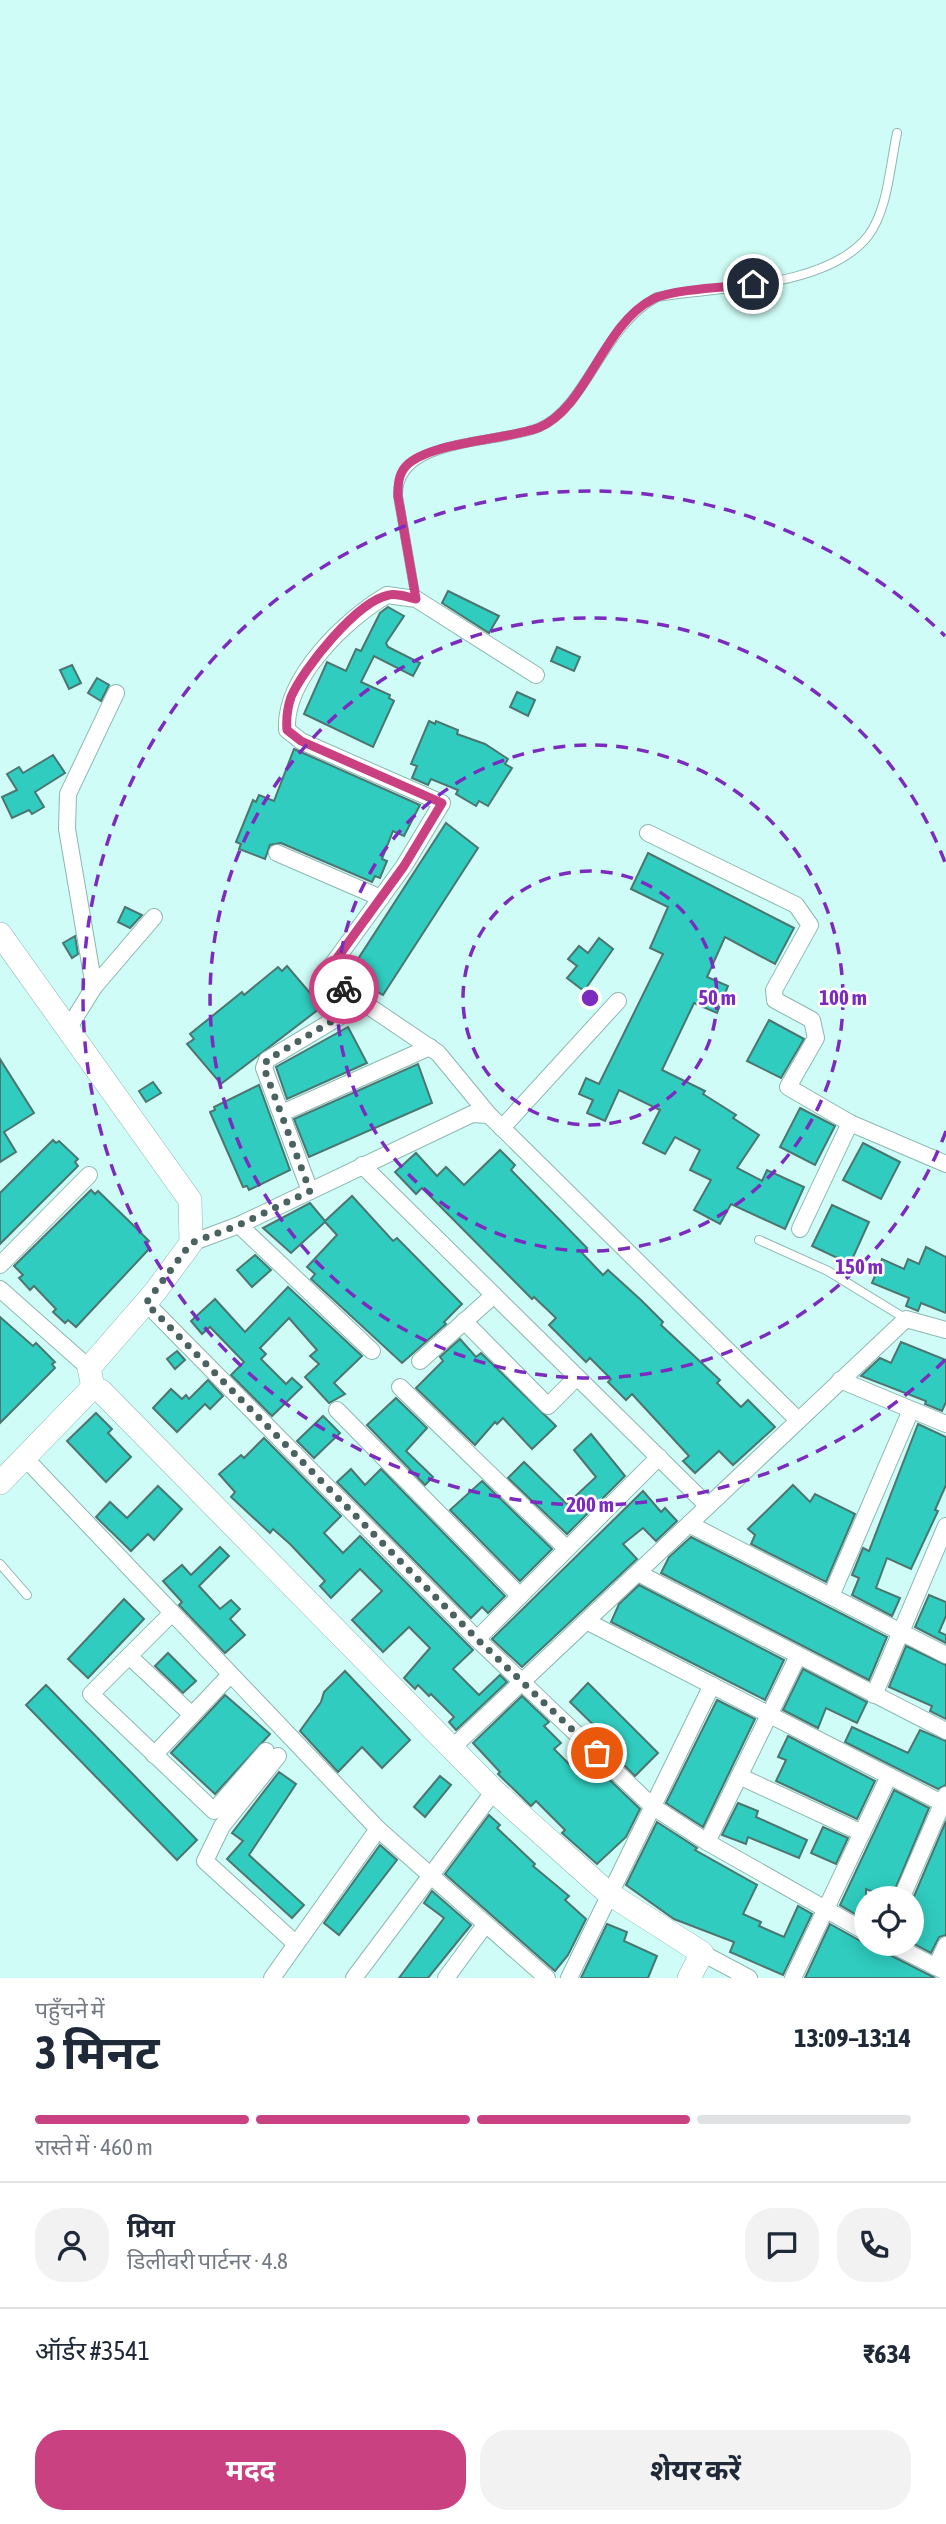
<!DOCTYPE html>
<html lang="hi">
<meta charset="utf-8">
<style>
body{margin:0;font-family:"Asap Condensed","Noto Sans Devanagari",sans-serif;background:#f2f2f3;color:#1f2937;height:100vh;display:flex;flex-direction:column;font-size:26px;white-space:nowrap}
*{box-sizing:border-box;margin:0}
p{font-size:23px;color:#747a83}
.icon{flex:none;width:38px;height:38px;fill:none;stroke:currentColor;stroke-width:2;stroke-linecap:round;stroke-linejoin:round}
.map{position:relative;height:1978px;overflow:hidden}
.details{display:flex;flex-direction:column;background:#fff;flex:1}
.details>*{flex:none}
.controls{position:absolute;left:854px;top:1886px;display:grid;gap:14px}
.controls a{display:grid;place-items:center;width:70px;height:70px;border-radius:50%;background:#fff;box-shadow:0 4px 18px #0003;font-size:35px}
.pin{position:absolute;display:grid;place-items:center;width:60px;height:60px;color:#fff;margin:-30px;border:4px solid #fff;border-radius:50%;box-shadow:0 2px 7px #0007}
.courier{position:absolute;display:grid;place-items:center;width:70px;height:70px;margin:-35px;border:5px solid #c94180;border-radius:50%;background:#fff;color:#222;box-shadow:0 2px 9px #0007}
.head em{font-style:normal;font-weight:700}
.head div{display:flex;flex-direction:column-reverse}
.head{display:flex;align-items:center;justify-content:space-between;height:119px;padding:0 35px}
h1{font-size:46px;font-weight:700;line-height:52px}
.bar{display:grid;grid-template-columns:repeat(4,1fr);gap:10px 7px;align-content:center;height:84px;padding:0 35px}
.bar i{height:9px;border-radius:5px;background:#e0e1e3}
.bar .on{background:#c94180}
.bar p{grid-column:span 4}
.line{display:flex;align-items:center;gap:18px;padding:0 35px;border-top:2px solid #e0e1e3}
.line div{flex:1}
.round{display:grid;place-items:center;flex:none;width:74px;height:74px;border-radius:28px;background:#f2f2f3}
.action{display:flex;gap:14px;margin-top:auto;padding:14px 35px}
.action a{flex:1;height:80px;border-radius:28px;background:#c94180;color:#fff;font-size:28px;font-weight:700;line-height:80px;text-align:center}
.action a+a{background:#f2f2f3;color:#1f2937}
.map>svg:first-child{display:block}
.building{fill:#30ccbf;stroke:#4c7570;stroke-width:2}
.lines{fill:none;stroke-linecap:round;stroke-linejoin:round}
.lane-casing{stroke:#8cb7b1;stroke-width:10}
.street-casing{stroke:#8cb7b1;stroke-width:18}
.secondary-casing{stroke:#8cb7b1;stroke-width:24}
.lane{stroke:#fff;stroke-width:8}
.street{stroke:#fff;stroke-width:16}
.secondary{stroke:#fff;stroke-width:23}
.done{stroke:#4a6360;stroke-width:7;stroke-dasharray:0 12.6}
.route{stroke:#c94180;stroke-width:9}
.ring{fill:none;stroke:#7b2cbf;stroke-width:3.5;stroke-dasharray:12 9}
.centre{fill:#7b2cbf;stroke:#fefefe;stroke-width:3.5}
.ring-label{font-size:21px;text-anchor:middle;font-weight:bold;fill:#7b2cbf;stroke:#fefefe;stroke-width:5;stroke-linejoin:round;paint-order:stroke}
</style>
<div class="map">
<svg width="946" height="1978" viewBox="0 0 946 1978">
<rect width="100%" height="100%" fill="#cffcf6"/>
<g class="building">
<polygon points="448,591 499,616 489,633 442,603"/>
<polygon points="388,607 404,616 386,643 388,647 420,663 413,676 374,656 361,682 390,695 389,698 394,701 373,747 304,714 327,662 346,671 356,649 361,651 380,613"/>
<polygon points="557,647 580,657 574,671 551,661"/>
<polygon points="72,665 81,683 69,689 60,670"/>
<polygon points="97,678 109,685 101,701 88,693"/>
<polygon points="517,692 535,700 528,716 510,707"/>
<polygon points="429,721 435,724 436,721 458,730 457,734 485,744 508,759 505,764 512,768 488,806 479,801 476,806 456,794 458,790 431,779 428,785 412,778 417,766 411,764"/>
<polygon points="294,749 420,805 404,836 393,831 382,859 387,861 380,878 375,876 372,882 281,843 270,845 265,859 239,849 241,844 236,842 253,800 256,802 259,795 274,801"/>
<polygon points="53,755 65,773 35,792 44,807 32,814 29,810 12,818 2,797 17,790 7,774 19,767 23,773"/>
<polygon points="446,823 478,848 383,995 347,976"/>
<polygon points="648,853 794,928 775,964 725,937 707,977 728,986 717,1013 694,1003 662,1070 705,1091 703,1094 736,1115 733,1118 759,1135 737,1168 762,1181 767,1170 804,1187 785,1229 731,1204 720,1224 694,1210 711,1180 690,1170 700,1150 675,1137 665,1154 643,1143 660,1110 619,1090 605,1121 587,1113 593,1100 579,1094 586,1078 599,1084 663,954 650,948 668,907 631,889"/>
<polygon points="125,907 142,915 130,928 118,922"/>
<polygon points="75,936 78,954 72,958 63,943"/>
<polygon points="599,938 613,949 584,991 567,978 577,966 568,959 579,946 588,953"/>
<polygon points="287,966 316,1000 314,1002 319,1009 221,1084 187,1044 194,1039 190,1034 242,992 244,995 278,967 282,971"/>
<polygon points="769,1020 804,1039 781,1078 747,1061"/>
<polygon points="348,1027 367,1063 287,1099 276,1067"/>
<polygon points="0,1059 34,1113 4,1132 16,1152 0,1162"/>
<polygon points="418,1064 432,1103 309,1157 294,1119"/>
<polygon points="153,1082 161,1093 146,1102 139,1091"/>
<polygon points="259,1085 290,1170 249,1190 247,1186 243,1187 210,1112 215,1110 214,1107"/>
<polygon points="800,1108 835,1126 815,1165 780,1147"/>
<polygon points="53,1140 56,1143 59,1141 78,1159 75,1162 78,1166 0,1244 0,1193"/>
<polygon points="863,1143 900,1162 881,1199 843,1180"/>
<polygon points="500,1150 515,1165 511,1170 587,1248 582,1253 603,1275 608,1270 641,1300 663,1322 661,1325 720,1380 717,1383 741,1407 748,1400 775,1427 733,1465 719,1451 695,1473 683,1461 689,1456 632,1394 626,1400 608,1382 611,1379 590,1358 586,1362 549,1325 556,1318 534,1297 532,1299 422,1188 416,1194 395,1172 416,1153 437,1176 446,1167 464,1185"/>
<polygon points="91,1190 95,1194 98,1191 131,1223 149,1241 146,1244 150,1248 76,1327 68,1320 65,1323 53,1312 56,1309 34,1286 30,1290 19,1278 23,1275 14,1266"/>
<polygon points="352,1196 393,1241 397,1238 462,1304 444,1322 446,1324 402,1363 311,1279 315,1274 307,1267 337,1235 325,1222 291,1253 263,1228 310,1203 325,1221"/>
<polygon points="832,1205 869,1222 850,1264 812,1246"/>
<polygon points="926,1247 946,1257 946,1313 921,1303 918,1311 906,1306 909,1298 872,1283 882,1259 904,1269 908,1259 919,1264"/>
<polygon points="255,1255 271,1270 252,1287 237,1270"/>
<polygon points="288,1287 362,1356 334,1383 345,1394 329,1403 305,1377 319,1364 310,1356 317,1350 289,1318 260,1348 266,1354 261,1359 286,1384 292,1378 302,1387 272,1416 231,1375 244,1362 210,1327 202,1334 191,1321 215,1299 245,1332"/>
<polygon points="0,1317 33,1346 36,1343 55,1362 52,1364 55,1368 0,1423"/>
<polygon points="460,1339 476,1357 481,1353 556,1426 532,1449 503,1418 497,1424 495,1422 475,1445 416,1388 443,1361 440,1357"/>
<polygon points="901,1342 946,1360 946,1402 942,1411 925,1404 926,1401 861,1376 880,1358 891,1363"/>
<polygon points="177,1351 185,1360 175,1369 167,1359"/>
<polygon points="208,1380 223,1396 210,1409 205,1404 177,1432 153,1408 171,1389 182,1399 186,1395 189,1399"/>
<polygon points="396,1398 427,1428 406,1451 433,1477 425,1485 367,1425"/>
<polygon points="96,1413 112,1429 108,1433 131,1457 106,1482 67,1441"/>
<polygon points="323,1416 340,1433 314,1458 297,1441"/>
<polygon points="918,1424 946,1437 946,1485 935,1510 938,1511 911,1569 887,1558 876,1588 900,1598 892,1616 852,1595 859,1578 852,1575 863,1548 869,1551"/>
<polygon points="591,1434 625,1476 567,1534 508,1478 524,1462 567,1504 596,1477 574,1450"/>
<polygon points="264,1438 341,1516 324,1533 343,1553 360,1536 473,1650 453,1669 479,1695 500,1675 507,1682 456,1730 449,1722 454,1717 431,1694 429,1696 418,1685 415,1689 404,1678 430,1648 409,1627 383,1652 352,1620 382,1591 360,1569 331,1598 320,1586 325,1581 290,1544 273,1529 270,1533 231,1497 235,1492 219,1474 241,1455 244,1458"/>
<polygon points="351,1469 365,1485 381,1469 505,1596 488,1613 482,1607 471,1618 337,1482"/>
<polygon points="482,1481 552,1549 520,1581 450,1510"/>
<polygon points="793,1485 810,1502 815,1494 855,1514 826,1582 751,1544 755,1535 748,1529"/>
<polygon points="158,1486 182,1509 154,1540 148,1534 131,1551 96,1517 110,1502 127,1518"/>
<polygon points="643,1491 661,1512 665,1508 677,1521 656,1541 643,1528 623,1544 637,1559 522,1667 492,1639"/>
<polygon points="691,1537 887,1637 869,1680 661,1573 669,1557"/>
<polygon points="220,1547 229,1556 199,1586 220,1609 231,1600 240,1609 230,1619 245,1635 225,1653 179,1605 182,1602 163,1581 182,1565 191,1575"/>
<polygon points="639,1585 784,1660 765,1700 611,1622 619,1604"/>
<polygon points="929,1595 946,1602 946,1616 939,1632 946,1635 946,1643 915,1627"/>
<polygon points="124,1599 144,1619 88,1678 68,1659"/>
<polygon points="906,1646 946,1665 946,1719 930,1711 932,1706 889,1687"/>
<polygon points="168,1653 196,1681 183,1693 155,1666"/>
<polygon points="803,1669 867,1702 857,1723 826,1708 818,1728 783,1710"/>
<polygon points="345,1671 410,1740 382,1768 362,1747 338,1772 300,1731 321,1702 324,1692"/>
<polygon points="588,1683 658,1753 635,1776 606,1747 611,1742 570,1702"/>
<polygon points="46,1685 197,1840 177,1860 26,1705"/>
<polygon points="225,1695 270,1734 215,1794 171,1753"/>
<polygon points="522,1696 549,1722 544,1726 561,1743 554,1749 579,1774 591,1762 640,1809 626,1837 597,1864 562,1833 565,1830 536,1801 531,1806 498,1774 500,1772 473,1743"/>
<polygon points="717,1700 755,1719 703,1827 666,1803"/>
<polygon points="852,1727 908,1753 920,1730 946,1741 946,1785 938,1789 845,1742"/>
<polygon points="788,1736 875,1781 857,1819 776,1781 786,1760 778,1757"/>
<polygon points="279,1772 296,1784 249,1855 304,1905 292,1918 227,1859 243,1841 232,1833"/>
<polygon points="440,1776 451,1785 425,1817 414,1807"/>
<polygon points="894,1790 929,1808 891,1899 866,1889 866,1903 860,1917 840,1905"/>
<polygon points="738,1803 758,1811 756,1817 807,1840 799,1858 748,1837 746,1844 722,1835"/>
<polygon points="489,1815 500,1825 497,1828 535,1864 533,1866 569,1896 565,1900 586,1919 568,1955 555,1971 445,1874"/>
<polygon points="946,1821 946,1935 939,1937 931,1953 912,1943 912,1901"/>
<polygon points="657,1822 697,1848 695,1850 757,1885 743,1914 761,1922 759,1926 784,1937 798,1906 812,1914 783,1975 730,1952 734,1942 674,1919 626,1885"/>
<polygon points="823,1827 848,1838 836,1864 811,1853"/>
<polygon points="380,1845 397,1860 339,1935 324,1923"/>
<polygon points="432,1891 471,1925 428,1978 399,1978 444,1918 424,1903"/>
<polygon points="607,1924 627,1932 624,1941 657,1956 648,1978 581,1978"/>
<polygon points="830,1924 866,1944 881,1944 886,1953 935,1978 805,1978"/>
</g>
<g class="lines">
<g class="lane-casing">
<g id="lane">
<path d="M416,599L398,496C396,436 500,445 540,427C587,406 602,327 657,297C718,287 827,288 868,236C888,210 890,165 897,133"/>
<polyline points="759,1240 828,1271 906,1319"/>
<polyline points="0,1564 27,1595"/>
</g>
</g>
<g class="street-casing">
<g id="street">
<polyline points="648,833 796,905 810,925 774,990 775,1000 812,1020 816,1038 788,1087 850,1123 946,1164"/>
<polyline points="277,853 381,898"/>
<polyline points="94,987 67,829 68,794 116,693"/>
<polyline points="68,1029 94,987 154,917"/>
<polyline points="282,1113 430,1047"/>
<path d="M489,1115L438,1053L324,976L404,866L442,803L301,741L287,730C284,678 346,619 387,595L416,599L536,675"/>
<polyline points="502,1128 618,1001"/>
<polyline points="362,1165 708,1506"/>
<polyline points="310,1191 264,1068 267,1060 364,1002"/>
<polyline points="239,1225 372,1351"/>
<polyline points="800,1229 850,1123"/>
<polyline points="191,1243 239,1225 472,1114 489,1115 798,1420"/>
<polyline points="0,1265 89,1175"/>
<polyline points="0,1289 89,1368"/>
<polyline points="146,1303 477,1639 652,1806 707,1842 866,1932"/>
<polyline points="464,1321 548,1406 577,1377"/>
<polyline points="420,1361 494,1295"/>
<polyline points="840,1380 946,1424"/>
<polyline points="400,1387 567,1549"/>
<polyline points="337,1410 520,1596"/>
<polyline points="25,1458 378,1829 547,1978"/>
<polyline points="689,1524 946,1655"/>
<polyline points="638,1573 946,1731"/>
<polyline points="831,1596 911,1410"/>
<polyline points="172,1613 91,1694 214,1811 266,1751"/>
<polyline points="588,1622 942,1803"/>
<polyline points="477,1639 659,1457"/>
<polyline points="129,1656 192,1715"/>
<polyline points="874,1695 946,1526"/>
<polyline points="452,1748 906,1319 946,1330"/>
<polyline points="154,1755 230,1675"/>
<polyline points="278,1756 222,1826 205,1861 295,1943"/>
<polyline points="739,1776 862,1833"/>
<polyline points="707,1842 798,1656"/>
<polyline points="901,1899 946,1795"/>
<polyline points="891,1944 946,1972"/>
<polyline points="702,1953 749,1978"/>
<polyline points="936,1967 946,1945"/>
<polyline points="272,1978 378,1829"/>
<polyline points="354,1978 494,1791"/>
<polyline points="446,1978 485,1925"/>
<polyline points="569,1978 712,1685"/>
<polyline points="793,1978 889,1776"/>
</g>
</g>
<g class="secondary-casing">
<g id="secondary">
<polyline points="0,934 190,1200 191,1243 155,1292 89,1368 93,1387 101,1391 494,1791 608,1893 702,1953 689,1978"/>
<polyline points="0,1483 93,1387"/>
</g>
</g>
<use href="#lane" class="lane"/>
<use href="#street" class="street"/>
<use href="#secondary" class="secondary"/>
</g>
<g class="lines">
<polyline class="done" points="344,989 364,1002 267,1060 264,1068 310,1191 239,1225 191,1243 146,1303 477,1639 597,1753"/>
<path class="route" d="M344,989L324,976L404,866L442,803L301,741L287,730C286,718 287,709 291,697C303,669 357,601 389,595C397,593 407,597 416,599L398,496C398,485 398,475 406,466C429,442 505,440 538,428C587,409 602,325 653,299C673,289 728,287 753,284"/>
</g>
<g class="ring">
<circle cx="590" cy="998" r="127"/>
<circle cx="590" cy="998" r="253"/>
<path d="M946 1131A380 380 0 1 1 946 865"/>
<path d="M945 1360A507 507 0 1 1 945 636"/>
</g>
<circle cx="590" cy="998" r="10" class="centre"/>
<g class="ring-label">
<text x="717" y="1005">50 m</text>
<text x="843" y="1005">100 m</text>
<text x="859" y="1274">150 m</text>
<text x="590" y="1512">200 m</text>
</g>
</svg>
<div class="controls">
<a><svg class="icon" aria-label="locate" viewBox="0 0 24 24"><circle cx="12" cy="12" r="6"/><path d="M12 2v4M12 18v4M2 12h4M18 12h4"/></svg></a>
</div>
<div class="pin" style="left:597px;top:1753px;background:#ea580c"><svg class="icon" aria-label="bag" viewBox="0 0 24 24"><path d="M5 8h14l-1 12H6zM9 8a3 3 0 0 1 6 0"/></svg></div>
<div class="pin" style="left:753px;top:284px;background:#1f2937"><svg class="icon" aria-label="home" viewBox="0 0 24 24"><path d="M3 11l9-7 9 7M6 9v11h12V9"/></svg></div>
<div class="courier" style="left:344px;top:989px"><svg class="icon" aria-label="bike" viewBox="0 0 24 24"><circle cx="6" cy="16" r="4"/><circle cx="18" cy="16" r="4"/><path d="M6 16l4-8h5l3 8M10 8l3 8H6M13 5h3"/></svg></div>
</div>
<section class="details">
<div class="head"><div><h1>3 मिनट</h1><p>पहुँचने में</p></div><em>13:09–13:14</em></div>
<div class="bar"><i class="on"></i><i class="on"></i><i class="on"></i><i></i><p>रास्ते में · 460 m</p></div>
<div class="line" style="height:126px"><a class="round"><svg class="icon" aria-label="person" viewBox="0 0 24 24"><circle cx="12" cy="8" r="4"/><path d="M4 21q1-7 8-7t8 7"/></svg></a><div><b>प्रिया</b><p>डिलीवरी पार्टनर · 4.8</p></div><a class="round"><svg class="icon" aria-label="chat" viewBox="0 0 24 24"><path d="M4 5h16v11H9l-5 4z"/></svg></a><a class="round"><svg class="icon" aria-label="phone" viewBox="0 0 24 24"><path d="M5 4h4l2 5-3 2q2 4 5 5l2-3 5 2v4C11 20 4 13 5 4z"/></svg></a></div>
<div class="line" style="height:91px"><div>ऑर्डर #3541</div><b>₹634</b></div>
<div class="action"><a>मदद</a><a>शेयर करें</a></div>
</section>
